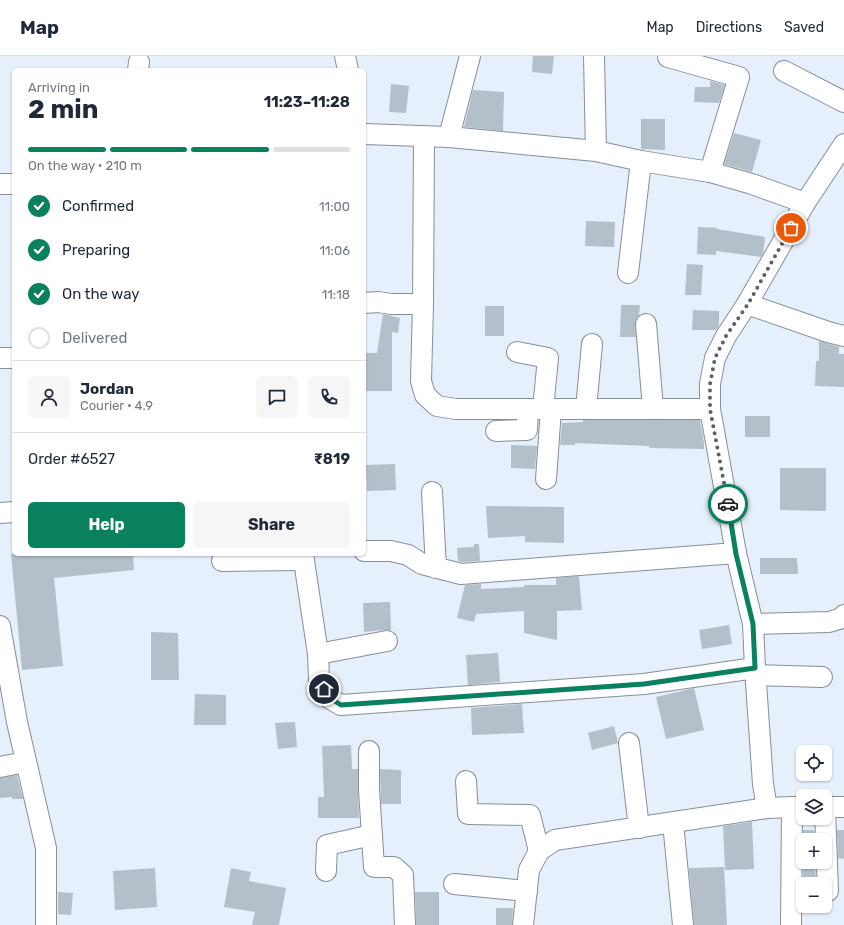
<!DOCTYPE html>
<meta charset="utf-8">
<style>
body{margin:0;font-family:Rubik,sans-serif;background:#f6f6f7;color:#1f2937;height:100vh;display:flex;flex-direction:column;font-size:15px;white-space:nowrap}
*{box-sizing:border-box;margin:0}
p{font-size:13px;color:#747a83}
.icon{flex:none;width:22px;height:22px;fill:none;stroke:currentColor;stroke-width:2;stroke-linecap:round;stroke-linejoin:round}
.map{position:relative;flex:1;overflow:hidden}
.sheet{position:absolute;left:12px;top:12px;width:354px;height:488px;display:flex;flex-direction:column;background:#fff;border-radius:6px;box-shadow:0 1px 3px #0004}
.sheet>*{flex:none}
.controls{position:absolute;left:796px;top:689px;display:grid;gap:8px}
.controls a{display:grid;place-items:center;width:36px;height:36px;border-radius:6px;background:#fff;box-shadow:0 1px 3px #0004;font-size:20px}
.pin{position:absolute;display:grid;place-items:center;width:34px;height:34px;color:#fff;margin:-17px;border:2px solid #fff;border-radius:50%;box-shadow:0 1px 4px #0007}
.courier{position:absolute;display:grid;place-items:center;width:40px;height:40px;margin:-20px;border:3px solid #09805e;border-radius:50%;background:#fff;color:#222;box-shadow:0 1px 5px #0007}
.summary em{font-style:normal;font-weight:700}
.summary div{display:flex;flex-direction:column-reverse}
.summary{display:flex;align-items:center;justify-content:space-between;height:68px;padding:0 16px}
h1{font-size:26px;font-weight:700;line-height:30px}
.bar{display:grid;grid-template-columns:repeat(4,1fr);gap:6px 4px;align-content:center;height:48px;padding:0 16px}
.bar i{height:5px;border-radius:3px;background:#e0e1e3}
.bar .on{background:#09805e}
.bar p{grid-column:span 4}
.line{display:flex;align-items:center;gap:10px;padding:0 16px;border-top:1px solid #e0e1e3}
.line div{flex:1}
.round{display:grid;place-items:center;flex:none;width:42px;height:42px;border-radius:6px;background:#f6f6f7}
ol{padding:0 16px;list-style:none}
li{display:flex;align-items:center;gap:12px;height:44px}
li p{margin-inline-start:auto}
li .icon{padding:4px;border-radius:50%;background:#09805e;color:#fff;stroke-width:4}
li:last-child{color:#747a83}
li i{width:22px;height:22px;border:2px solid #e0e1e3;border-radius:50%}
.button{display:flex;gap:8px;margin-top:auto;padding:8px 16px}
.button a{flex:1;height:46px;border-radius:6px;background:#09805e;color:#fff;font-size:16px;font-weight:700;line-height:46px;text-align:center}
.button a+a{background:#f6f6f7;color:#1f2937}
header{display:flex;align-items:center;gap:24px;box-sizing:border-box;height:56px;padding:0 20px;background:#fff;border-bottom:1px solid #e0e1e3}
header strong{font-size:19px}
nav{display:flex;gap:22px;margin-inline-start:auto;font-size:14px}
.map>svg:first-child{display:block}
.building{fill:#b3c0ca}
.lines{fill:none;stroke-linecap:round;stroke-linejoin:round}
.street-casing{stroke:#868e99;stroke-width:22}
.street{stroke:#fff;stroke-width:20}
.done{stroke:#5c6168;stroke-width:4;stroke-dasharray:0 7.2}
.route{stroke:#09805e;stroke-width:5}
</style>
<header>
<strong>Map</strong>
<nav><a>Map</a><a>Directions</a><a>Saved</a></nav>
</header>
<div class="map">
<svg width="844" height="869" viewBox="0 0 844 869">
<rect width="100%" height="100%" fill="#e6effc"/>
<g class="building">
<polygon points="533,0 554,0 552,18 532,16"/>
<polygon points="710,25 725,29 719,47 694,46 695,31 710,31"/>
<polygon points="391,28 409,30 406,57 389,56"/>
<polygon points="473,34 504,36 503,75 464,71"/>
<polygon points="641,63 665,63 665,94 641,93"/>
<polygon points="734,77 761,84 752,116 724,108"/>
<polygon points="586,165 615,166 614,191 585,190"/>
<polygon points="698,171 717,172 717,173 765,181 763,198 761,201 716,195 716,199 697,198"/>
<polygon points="687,208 703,209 701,239 685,239"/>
<polygon points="621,249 640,249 639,259 636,263 635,269 636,281 620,281"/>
<rect x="485" y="250" width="19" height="30"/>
<polygon points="693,254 719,255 719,270 716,274 692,274"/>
<polygon points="383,258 400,262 398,277 392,276 392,335 364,335 364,297 377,297"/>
<polygon points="819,285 839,291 839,298 844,298 844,331 815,330 816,305 819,305"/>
<rect x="745" y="360" width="25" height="21"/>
<polygon points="583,364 700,364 704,387 704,393 649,392 649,390 575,387 575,389 560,389 562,367 583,366"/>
<polygon points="511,389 537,390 535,413 511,412"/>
<polygon points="395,408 396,434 367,435 366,409"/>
<polygon points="780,412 826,412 826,455 780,454"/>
<polygon points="486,450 564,451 564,487 525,486 525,480 488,482"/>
<polygon points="474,488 479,488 480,505 462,506 458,505 457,492 474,491"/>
<polygon points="11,498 133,498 134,514 54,522 63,610 22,614"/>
<polygon points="760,502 797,502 798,518 760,518"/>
<polygon points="579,520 582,554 557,555 557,584 524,577 524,555 476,558 474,566 457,562 465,529 481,528 481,533 524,531 524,529 556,529 556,522"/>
<polygon points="390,546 391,574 385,574 364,576 363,547"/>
<polygon points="729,569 732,588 702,593 699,574"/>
<polygon points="151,576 178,577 179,624 151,624"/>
<polygon points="498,597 500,626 468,629 466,599"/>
<polygon points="694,632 704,674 666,683 656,641"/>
<polygon points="195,638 226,639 226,669 194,669"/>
<polygon points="522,648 524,677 472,679 471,652"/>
<polygon points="295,666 297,691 278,693 275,667"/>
<polygon points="614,670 618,687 592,694 588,677"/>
<polygon points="351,689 352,713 358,713 358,735 359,762 318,762 318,741 324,741 322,690"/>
<polygon points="380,713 401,714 401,748 381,748"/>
<polygon points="17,719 23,743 12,743 12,741 0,742 0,722"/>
<polygon points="752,766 754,813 725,814 723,770"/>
<polygon points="803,774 814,774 815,784 803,784"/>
<polygon points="837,774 844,774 844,803 838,802"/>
<polygon points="803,806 815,806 816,828 803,828"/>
<polygon points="724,811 727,869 694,869 689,812"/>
<polygon points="155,812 157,851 115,854 113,815"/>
<polygon points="231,812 251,816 249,825 286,832 279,869 252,869 255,856 224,851"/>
<polygon points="58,836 73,837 71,859 58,858"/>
<polygon points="415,836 439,836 439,869 416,869"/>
<polygon points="496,852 513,852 512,869 496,869"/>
</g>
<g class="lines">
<g class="street-casing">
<g id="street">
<polyline points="345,0 348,14"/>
<polyline points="594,0 596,95"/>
<polyline points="668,0 668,1 739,21 710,116"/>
<polyline points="138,14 139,6"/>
<polyline points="784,15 844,46"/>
<polyline points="364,78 449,81 596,95 641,105 710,116 752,128 805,147"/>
<polyline points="424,81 423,248 421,325 425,339 437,350 456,353 710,353"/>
<polyline points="449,81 470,0"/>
<polyline points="0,128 14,128"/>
<polyline points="628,217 641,105"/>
<polyline points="364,247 378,246 391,248 423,248"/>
<polyline points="747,248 828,276 844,280"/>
<polyline points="646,268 653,353"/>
<polyline points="517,296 548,302 543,353"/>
<polyline points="0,302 14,302"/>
<polyline points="586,353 592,288"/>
<polyline points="496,375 527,374 528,353"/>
<polyline points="546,423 551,353"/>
<polyline points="432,436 436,512"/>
<polyline points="0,457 14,456"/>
<polyline points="364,495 391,495 408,499 422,508 461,518 736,497"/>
<polyline points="303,498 318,598 319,624 329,642 341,649 644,628 755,612"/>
<polyline points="222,505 303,504"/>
<polyline points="753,568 829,566 842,562 844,559"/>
<polyline points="0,570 17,666 46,792 46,869"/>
<polyline points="318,598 387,585"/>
<polyline points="756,619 822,621"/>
<polyline points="629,687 639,772"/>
<polyline points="369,695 369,734 374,811 394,811 403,819 405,869"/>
<polyline points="0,711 26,706"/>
<polyline points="466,725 468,758 530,759 539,795"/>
<polyline points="803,751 792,751 767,752 763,728 755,612 753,568 736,497 710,353 710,328 715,302 726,280 747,248 805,147 844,88"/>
<polyline points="825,751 844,751"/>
<polyline points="825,754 828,835"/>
<polyline points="673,767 683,869"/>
<polyline points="326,815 327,789 372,779"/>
<polyline points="454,828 527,835"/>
<polyline points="523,869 529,814 539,795 555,784 767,752"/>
<polyline points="791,869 792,751"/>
</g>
</g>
<use href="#street" class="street"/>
</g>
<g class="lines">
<polyline class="done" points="728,448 710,353 710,328 715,302 726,280 748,248 791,172"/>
<polyline class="route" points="324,633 330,642 341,649 644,628 755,612 753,568 736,498 728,448"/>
</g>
</svg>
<div class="controls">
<a><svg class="icon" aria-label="locate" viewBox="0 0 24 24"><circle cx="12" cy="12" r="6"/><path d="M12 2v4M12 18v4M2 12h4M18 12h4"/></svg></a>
<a><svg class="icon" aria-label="layers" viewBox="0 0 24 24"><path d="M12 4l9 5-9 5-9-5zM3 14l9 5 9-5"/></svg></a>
<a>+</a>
<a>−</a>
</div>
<div class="pin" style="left:791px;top:172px;background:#ea580c"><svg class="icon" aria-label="bag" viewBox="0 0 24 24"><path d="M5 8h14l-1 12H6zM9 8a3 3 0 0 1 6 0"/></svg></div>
<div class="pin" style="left:324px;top:633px;background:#1f2937"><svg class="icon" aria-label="home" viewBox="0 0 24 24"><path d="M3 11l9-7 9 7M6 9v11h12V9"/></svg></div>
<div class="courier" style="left:728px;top:448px"><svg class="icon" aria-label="car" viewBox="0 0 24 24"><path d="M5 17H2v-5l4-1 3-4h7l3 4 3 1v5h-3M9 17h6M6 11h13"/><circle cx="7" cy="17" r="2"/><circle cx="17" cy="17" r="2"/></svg></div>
<section class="sheet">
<div class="summary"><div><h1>2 min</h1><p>Arriving in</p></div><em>11:23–11:28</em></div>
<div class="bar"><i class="on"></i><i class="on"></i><i class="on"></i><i></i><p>On the way · 210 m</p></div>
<ol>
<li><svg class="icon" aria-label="check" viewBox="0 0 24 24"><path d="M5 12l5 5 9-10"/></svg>Confirmed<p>11:00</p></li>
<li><svg class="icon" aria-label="check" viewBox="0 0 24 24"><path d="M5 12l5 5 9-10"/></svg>Preparing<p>11:06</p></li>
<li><svg class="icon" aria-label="check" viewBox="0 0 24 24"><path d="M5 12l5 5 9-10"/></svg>On the way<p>11:18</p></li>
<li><i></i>Delivered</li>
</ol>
<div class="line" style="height:72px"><a class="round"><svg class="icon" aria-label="person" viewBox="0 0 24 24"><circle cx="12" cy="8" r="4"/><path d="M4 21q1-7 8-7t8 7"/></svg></a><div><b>Jordan</b><p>Courier · 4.9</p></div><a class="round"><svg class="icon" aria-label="chat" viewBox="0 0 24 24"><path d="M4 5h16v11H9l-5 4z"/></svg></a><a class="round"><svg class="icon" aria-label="phone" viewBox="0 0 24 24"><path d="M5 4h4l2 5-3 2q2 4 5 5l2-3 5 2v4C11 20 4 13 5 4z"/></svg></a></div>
<div class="line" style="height:52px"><div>Order #6527</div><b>₹819</b></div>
<div class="button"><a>Help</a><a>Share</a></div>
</section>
</div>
